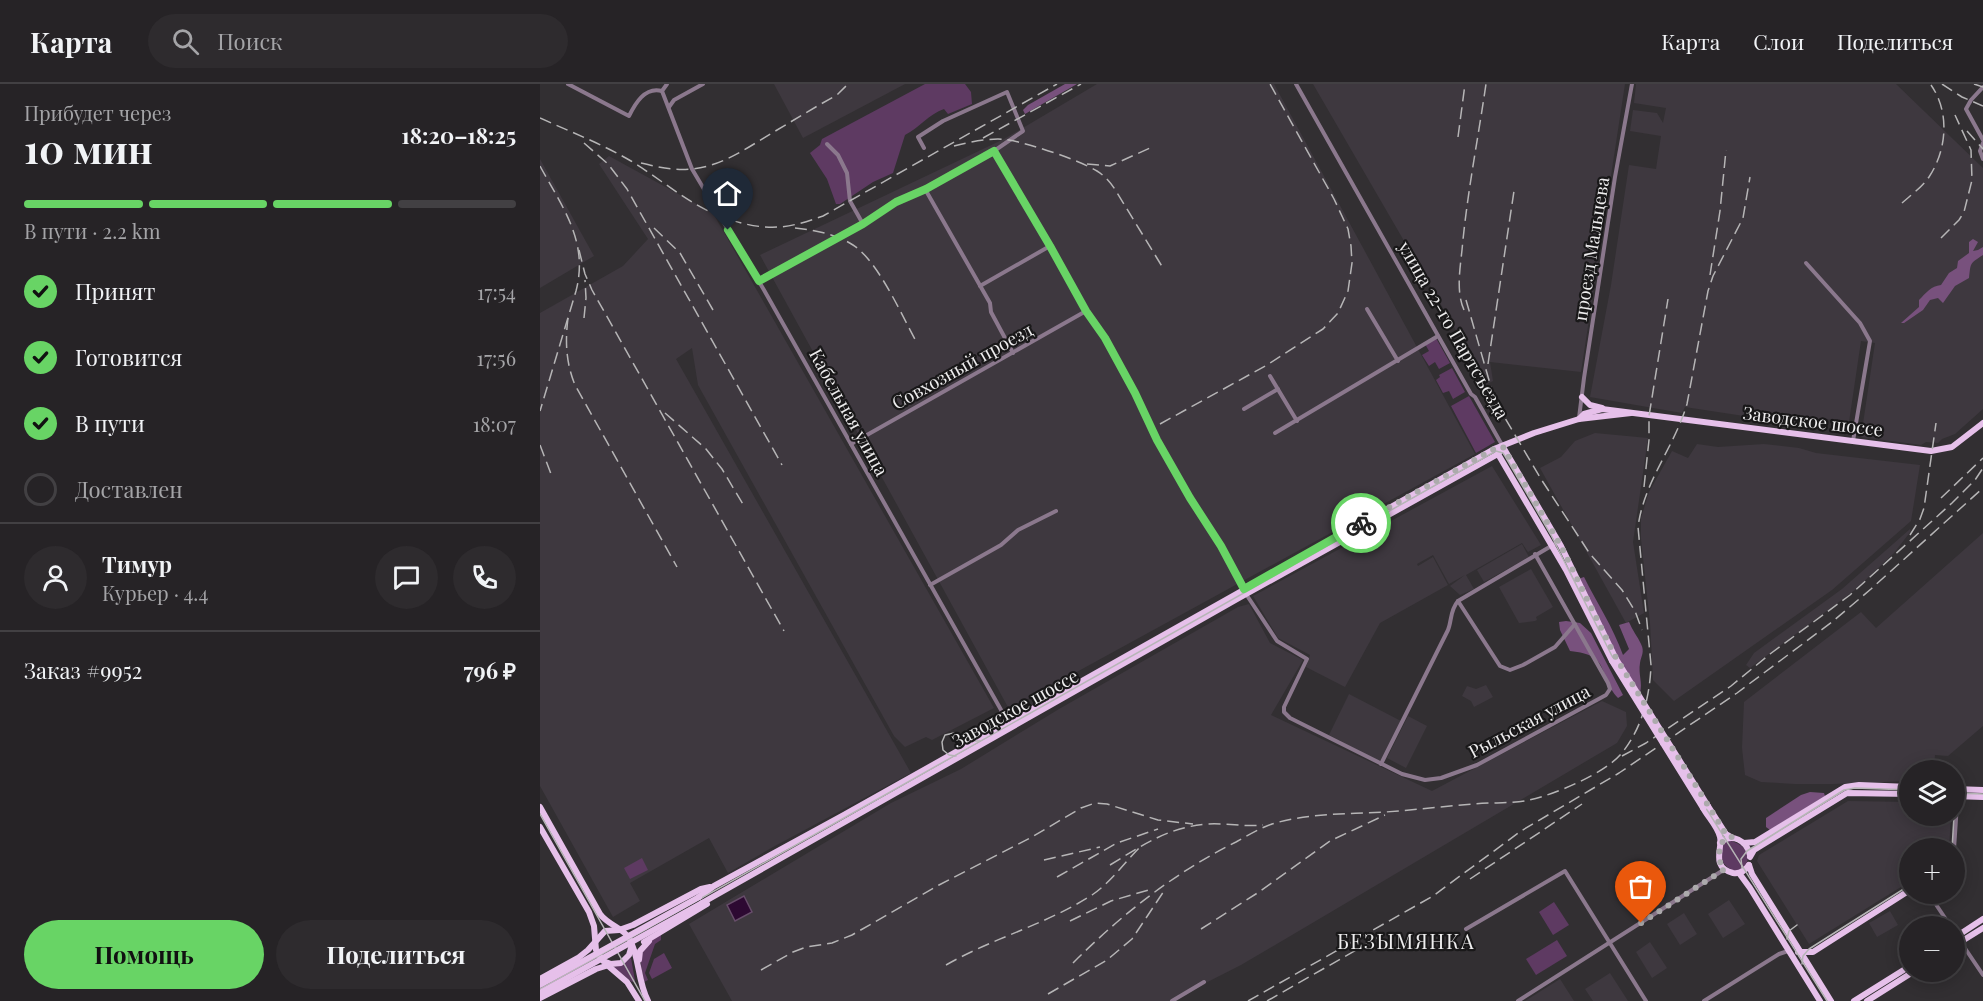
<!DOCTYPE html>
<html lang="ru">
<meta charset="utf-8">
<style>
body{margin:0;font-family:"Playfair Display",serif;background:#2e2b2e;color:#f1f3f6;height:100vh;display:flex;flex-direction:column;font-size:22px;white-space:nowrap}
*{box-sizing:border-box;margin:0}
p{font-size:20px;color:#a4a4a7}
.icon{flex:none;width:33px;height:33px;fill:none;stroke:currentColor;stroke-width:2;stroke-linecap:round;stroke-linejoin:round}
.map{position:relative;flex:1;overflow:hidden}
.sheet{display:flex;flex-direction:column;background:#262326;width:540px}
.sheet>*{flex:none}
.buttons{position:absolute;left:1359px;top:676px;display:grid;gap:12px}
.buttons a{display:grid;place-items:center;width:66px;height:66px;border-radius:50%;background:#262326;box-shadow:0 3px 15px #0003,0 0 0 2px #424043;font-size:30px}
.pin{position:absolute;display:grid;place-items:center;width:51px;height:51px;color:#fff;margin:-62px -26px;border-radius:50% 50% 50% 0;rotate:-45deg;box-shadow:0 0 6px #0007}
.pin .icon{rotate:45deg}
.courier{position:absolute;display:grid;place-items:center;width:60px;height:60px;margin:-30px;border:4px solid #68d465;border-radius:50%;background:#fff;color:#222;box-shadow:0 2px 8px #0007}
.summary em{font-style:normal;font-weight:700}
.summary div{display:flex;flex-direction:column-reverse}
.summary{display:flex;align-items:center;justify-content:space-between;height:102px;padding:0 24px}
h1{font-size:39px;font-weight:700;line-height:45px}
.bar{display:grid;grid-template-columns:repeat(4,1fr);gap:9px 6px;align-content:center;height:72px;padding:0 24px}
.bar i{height:8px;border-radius:4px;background:#424043}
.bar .on{background:#68d465}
.bar p{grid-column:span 4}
.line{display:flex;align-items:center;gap:15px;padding:0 24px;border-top:2px solid #424043}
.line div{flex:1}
.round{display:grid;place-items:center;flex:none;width:63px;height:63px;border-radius:32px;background:#2e2b2e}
ol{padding:0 24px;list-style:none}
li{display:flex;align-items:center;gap:18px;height:66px}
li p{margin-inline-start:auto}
li .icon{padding:6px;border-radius:50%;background:#68d465;color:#111;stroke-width:4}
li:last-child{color:#a4a4a7}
li i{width:33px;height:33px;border:3px solid #424043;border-radius:50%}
.action{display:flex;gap:12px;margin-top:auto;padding:12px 24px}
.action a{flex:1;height:69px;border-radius:36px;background:#68d465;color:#111;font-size:24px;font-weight:700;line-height:69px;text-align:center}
.action a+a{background:#2e2b2e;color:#f1f3f6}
header{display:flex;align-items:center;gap:36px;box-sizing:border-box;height:84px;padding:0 30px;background:#262326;border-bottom:2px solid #424043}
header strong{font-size:28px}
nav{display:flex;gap:33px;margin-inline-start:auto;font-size:21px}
.search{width:420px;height:54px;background:#2e2b2e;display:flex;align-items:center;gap:15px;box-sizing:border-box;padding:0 21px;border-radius:33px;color:#a4a4a7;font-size:22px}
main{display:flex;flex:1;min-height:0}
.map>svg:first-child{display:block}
.built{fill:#3e383f}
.green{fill:#5e3a62}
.forest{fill:#78517d}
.water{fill:#2d0932;stroke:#674d6a;stroke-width:1.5}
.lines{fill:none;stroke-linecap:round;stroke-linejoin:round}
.minor{stroke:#8b788d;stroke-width:4}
.major{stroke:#e6c0ea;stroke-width:6}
.tram{stroke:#b6b5b6;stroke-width:1.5}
.rail{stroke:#b6b5b6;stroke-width:1.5;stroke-dasharray:12 6;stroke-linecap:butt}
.major-bridge{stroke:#e6c0ea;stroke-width:6}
.done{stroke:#acaaac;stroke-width:6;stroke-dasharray:0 10.8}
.route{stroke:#68d465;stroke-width:8}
.labels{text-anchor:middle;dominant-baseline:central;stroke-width:4.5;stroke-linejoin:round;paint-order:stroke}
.street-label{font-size:18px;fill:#eeedee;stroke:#191819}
.neighbourhood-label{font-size:20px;letter-spacing:1.5px;fill:#eeedee;stroke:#191819}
</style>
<header>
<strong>Карта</strong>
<div class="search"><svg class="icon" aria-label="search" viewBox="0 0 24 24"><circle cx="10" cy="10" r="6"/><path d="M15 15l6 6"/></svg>Поиск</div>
<nav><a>Карта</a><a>Слои</a><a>Поделиться</a></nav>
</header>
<main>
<section class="sheet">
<div class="summary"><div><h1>10 мин</h1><p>Прибудет через</p></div><em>18:20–18:25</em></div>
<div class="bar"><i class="on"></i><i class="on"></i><i class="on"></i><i></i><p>В пути · 2.2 km</p></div>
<ol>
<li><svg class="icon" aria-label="check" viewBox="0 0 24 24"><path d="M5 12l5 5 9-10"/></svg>Принят<p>17:54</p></li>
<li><svg class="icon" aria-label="check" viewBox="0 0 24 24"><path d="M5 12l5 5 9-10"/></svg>Готовится<p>17:56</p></li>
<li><svg class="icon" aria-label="check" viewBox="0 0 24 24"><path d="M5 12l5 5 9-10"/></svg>В пути<p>18:07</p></li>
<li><i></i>Доставлен</li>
</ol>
<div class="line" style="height:108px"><a class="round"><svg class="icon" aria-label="person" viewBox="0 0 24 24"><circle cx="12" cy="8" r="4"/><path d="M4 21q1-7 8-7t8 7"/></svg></a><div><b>Тимур</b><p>Курьер · 4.4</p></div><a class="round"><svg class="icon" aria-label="chat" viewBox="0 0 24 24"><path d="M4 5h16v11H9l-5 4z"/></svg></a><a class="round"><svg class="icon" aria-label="phone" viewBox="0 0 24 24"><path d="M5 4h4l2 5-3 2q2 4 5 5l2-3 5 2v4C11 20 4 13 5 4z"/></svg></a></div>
<div class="line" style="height:78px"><div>Заказ #9952</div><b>796 ₽</b></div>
<div class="action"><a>Помощь</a><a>Поделиться</a></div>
</section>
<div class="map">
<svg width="1443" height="917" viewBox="0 0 1443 917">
<rect width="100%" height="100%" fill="#322f32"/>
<g class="built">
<polygon points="234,0 365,0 263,54"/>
<polygon points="557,0 734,0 935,370 469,625 220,171 464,55"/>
<polygon points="773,0 1085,0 1041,288 950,278 953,297 945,301 936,281"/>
<polygon points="1096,0 1356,0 1443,84 1443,325 1415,350 1402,355 1398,359 1386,358 1381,361 1321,353 1335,259 1321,257 1309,338 1284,335 1283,344 1145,323 1142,329 1050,313 1071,201 1089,81 1116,85 1121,52 1090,47 1093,26 1117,29 1123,39 1126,24 1094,19"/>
<polygon points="69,72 173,129 454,624 392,656 386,653 365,663 354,652 158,301 152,264 136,275 371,689 233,763 188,789 169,754 90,799 100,817 73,833 0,702 0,229 83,182 108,155 59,80"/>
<polygon points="0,75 54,172 0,204"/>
<polygon points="1055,349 1108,354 1093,458 1104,529 1086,539 1000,384 1021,373 1035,357"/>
<polygon points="1157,360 1178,363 1224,360 1259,364 1276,369 1380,381 1371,437 1292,506 1134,617 1113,596 1110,539 1101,455 1101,434 1109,408 1132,367 1148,374"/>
<polygon points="952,382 1001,461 988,468 982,459 926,491 934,505 920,511 910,502 925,491 909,500 893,471 877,480 878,482 893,473 908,501 840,539 805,603 766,583 770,571 738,554 713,512"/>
<polygon points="1370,445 1371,447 1354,469 1315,506 1210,584 1206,581 1214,569 1302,505"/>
<polygon points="1443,449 1443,642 1408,672 1395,671 1394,687 1370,687 1369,697 1293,700 1255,700 1221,698 1205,691 1202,664 1204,618 1321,528 1336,544"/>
<polygon points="982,460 989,473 944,498 937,486"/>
<polygon points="991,485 1013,523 996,533 997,536 995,537 979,539 959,503"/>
<polygon points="709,520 730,559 763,576 731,631 892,707 1062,617 1086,628 1087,642 1077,659 701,881 630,917 192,917 149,840 351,719 421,685 519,625 698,523"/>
<polygon points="946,601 953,613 934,623 931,617 922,612 927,602 936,605"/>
<polygon points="809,610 861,637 842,676 838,677 789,651"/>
<polygon points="868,632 887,642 866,684 847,674"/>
<polygon points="1308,717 1369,718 1370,732 1411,732 1409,765 1370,765 1369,798 1269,860 1217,777 1219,771"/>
<polygon points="1189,816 1205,840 1183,854 1168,830"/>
<polygon points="1350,827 1358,841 1337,853 1329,839"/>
<polygon points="1144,829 1157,850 1140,861 1127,840"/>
<polygon points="1110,858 1127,884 1112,894 1096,868"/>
<polygon points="1070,889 1088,917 1053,917 1045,905"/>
<polygon points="1020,895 1034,917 985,917"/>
</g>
<g class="green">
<path d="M385,0H425L431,8L432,20L408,30L404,25C389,30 379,44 365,51L353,89L333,98L300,120H296L287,95L270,69L280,61L282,55Z"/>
<polygon points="896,254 910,279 899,285 895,278 889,282 882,271 889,267 885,260"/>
<polygon points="912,284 925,308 913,315 909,307 903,309 896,296 900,293 899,291"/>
<polygon points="929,312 955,358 936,369 911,322"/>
<path d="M1188,756C1202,759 1213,769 1205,784L1195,787C1181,782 1180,773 1182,759Z"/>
<polygon points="102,774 108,786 90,795 84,784"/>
<polygon points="1014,818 1029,841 1013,851 999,828"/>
<path d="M121,850V856L115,860L105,889L108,896L104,898C99,874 98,864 121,850Z"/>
<polygon points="1017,856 1027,872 996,891 986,875"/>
<polygon points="124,869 132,884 112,895 109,889 114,875"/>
<polygon points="91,874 95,897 92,898 73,883 79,882"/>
</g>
<g class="forest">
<polygon points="525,0 537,0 485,30 483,26 488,21"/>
<path d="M1433,155L1438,158L1433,167L1438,166L1443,163V171C1429,180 1431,179 1429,194L1415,202L1403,219L1398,214L1390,216L1383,226L1364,239H1361L1379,223V216C1386,209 1391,202 1401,201L1409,189L1417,184L1418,177L1429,169V158Z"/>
<path d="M1044,493C1057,519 1073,543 1083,571L1089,565L1079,541L1089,538C1092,546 1098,553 1101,560C1105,568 1101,572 1100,579C1098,590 1103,599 1100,609L1078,577L1038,495Z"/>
<path d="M1026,537L1040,539L1051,549L1083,611L1078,614C1057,591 1072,571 1030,567L1020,546L1019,538Z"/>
<polygon points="1270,708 1284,709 1285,712 1230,746 1226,743 1226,734 1261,711"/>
</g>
<polygon class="water" points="204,812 212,828 195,837 187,821"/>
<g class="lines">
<g class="minor">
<path d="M28,0L89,32C95,20 105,2 122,7"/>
<polyline points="127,0 122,7 152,85 224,206 469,640"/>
<polyline points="756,0 931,310 935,313 962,361"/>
<polyline points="1443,3 1431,16 1426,25 1443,56"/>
<polyline points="129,23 134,16 163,0"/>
<polyline points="1443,59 1440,67 1443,75"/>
<polyline points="287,60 298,71 307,89 310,117 323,140"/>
<polyline points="454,67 510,162 546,227 565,254 595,309 617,356 650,414 681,462 704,505"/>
<polyline points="385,105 450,219 451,228 473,269"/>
<polyline points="1266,179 1320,239 1330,257 1313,357"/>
<polyline points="219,197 323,140 356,119 385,105 454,67 483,47 467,8 403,37 378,53 384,64"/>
<polyline points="440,202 510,162"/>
<polyline points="827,225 858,277"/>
<polyline points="730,292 757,337"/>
<polyline points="704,325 738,305"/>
<polyline points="1039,334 1044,294 1075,93 1092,0"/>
<polyline points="735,349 898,252"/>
<polyline points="311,360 546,227"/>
<polyline points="390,501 461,461 478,446 516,427"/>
<polyline points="706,510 737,557 767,575 744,623 744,628 750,634 862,690 885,696 901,694 937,681 1066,611 1070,605 1068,599 995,470"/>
<polyline points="918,517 960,582 970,586 983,581 1015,563 1035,540"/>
<path d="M841,680L908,546C912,536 910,526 918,517L1018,458"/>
<polyline points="1414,765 1418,705"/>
<polyline points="1389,810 1411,843"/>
<polyline points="926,845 1025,787 1106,917"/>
<polyline points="1414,848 1443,891"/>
<polyline points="632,917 664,898"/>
<polyline points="978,917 1185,785"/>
<polyline points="1164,917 1239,870 1248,867"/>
</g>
<g class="major">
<polyline points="1042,313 1050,321 1062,324"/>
<polyline points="1039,335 1044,330 1062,325 1391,367 1412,363 1443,339"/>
<polyline points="963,363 1021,462 1076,575"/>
<polyline points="958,370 1026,486 1072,577"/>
<polyline points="1414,705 1443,706"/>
<polyline points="1414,712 1443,713"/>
<polyline points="1168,722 1186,750 1191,753"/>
<path d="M0,723L60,830C68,841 83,844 89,854C100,873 97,896 108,917"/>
<path d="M1163,724C1168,733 1178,743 1180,753C1183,764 1170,783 1193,789C1200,790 1205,787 1209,781"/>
<polyline points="0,743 49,828 54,842 56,866 63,877 71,880 81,879 89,871 91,864"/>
<path d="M1180,759C1192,748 1207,757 1210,771"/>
<polyline points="1204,759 1215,758 1305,703 1319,701 1370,703"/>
<polyline points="1210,773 1214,766 1307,709 1370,710"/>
<polyline points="1209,781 1212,790 1291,917"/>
<polyline points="1199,789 1210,804 1280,917"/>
<polyline points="159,813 174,802 304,731 954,365 994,349 1039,335 1091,329"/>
<polyline points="162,819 699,514 958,370 963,363"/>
<polyline points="1414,854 1443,835"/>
<polyline points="104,858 167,820"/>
<polyline points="1414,862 1443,844"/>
<polyline points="1258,868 1273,868 1370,806"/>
<polyline points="99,876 100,867 109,857"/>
<polyline points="66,880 87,898 99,917"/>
<polyline points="0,895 38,874 48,866 65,847 79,846 93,841 161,805 170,803"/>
<polyline points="0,914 56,885 69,881"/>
<polyline points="1314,917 1370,882"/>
<polyline points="1327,917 1373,888"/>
</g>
<g class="tram">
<polyline points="416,672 409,671 403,666 402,658 405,651 414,649 435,657 440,657"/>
<polyline points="1414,709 1443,710"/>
<polyline points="0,730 105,917"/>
<polyline points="1412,765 1414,732"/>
<polyline points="1202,784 1201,775 1207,767 1304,706 1315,704 1370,706"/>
<polyline points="1247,855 1249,847 1257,841"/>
<polyline points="1262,880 1263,872 1269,865 1370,801"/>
<polyline points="0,905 956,367 963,369 965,372 1011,451 1074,576 1093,608 1287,917"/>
</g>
<g class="rail">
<polyline points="1402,0 1422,13 1443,22"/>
<polyline points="1434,0 1443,3"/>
<path d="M0,34C31,48 62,60 91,77C112,90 131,105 152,118C176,133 210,145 239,143C254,142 269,137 283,132L517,0"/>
<polyline points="1427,47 1443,65"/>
<polyline points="918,53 925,0"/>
<polyline points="443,54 541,0"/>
<polyline points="44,59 68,80 87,105 242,381"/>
<path d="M414,62C430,58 453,53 469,56C491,60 539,76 557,87C565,92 571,99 576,107L623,184"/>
<path d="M101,79C118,83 135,87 152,85C182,82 207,64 232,49C254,36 275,23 297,11L308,0"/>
<polyline points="547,80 570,82 610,64"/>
<path d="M0,82C22,123 49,157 36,207L0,327"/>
<path d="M1362,119C1371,111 1382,103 1389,93C1407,66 1410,28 1391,1"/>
<polyline points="114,144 140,169 173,226"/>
<path d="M255,144C274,146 296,150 313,161C338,177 361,230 376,257"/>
<polyline points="1401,154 1419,136 1424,128 1432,96 1431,66 1415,31"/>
<polyline points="39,166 45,190 52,206 244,547"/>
<polyline points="1170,191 1180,127 1186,66"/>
<polyline points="926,216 955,317 1001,395 1050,470 1082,506 1095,527 1102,546"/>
<path d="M924,226C916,208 920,185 922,166C927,110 938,55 946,0"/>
<path d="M28,234C25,258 26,279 35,301L137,483"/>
<polyline points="44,234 46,214 45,196"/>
<polyline points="948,280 974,107"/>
<polyline points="125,329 166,365 182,385 204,422"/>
<polyline points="620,340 727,281 783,245 798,229 808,207 812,179 811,162 808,145 794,115 730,0"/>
<polyline points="0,361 11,390"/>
<polyline points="1104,403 1109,356 1109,332 1128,215"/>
<polyline points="1401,414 1443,374"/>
<polyline points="1370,451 1380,435 1384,424 1396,339"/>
<polyline points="1082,672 1106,659 1191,602 1230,570 1310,511 1412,419 1435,396 1443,384"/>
<polyline points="504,776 560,763"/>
<path d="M570,781C603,761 628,743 668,740C686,739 705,743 723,741"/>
<polyline points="517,793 577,759 618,745"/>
<polyline points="930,795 1042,720"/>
<polyline points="530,837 571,817 612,805"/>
<polyline points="661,845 719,808 790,757 845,731"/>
<path d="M533,879C581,831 634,789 696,758C707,752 720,744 732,740C768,729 807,730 845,728C875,726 905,722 935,720C953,718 972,720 989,716C1014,711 1065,689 1081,670C1102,645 1110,612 1111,581L1098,443C1104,397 1134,364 1147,320L1168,207L1173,192L1203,134L1210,93"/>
<path d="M406,881C453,854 507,840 552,811C571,798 585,778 601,762"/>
<polyline points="221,886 253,868 266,863 292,859 312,851 399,801 492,753 541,724 555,719 567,720 618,736 653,740"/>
<polyline points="508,910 567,876 592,855 624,807"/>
<polyline points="708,917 893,812 981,747 1079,689 1197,609 1292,538 1331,505 1443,404"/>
<polyline points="727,917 839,853"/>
</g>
<g class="major-bridge">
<polyline points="1076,575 1168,722"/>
<polyline points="1072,577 1163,724"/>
<polyline points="0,901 159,813"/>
<polyline points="0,909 162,819"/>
</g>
</g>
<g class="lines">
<polyline class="done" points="821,439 954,365 963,363 1021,462 1076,574 1186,750 1192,753 1185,755 1179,762 1180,778 1185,785 1101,839"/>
<polyline class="route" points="188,146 219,197 323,140 356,118 386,105 454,67 510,162 546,227 565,254 595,309 617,356 650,414 681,462 704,505 821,439"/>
</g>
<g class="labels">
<g class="street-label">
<text transform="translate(1051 165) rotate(-81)">проезд Мальцева</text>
<text transform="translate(914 246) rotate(60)">улица 22-го Партсъезда</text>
<text transform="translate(422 282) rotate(-29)">Совхозный проезд</text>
<text transform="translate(309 328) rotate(61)">Кабельная улица</text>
<text transform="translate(1273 337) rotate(7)">Заводское шоссе</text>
<text transform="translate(475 624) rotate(-29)">Заводское шоссе</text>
<text transform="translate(989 637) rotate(-28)">Рыльская улица</text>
</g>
<g class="neighbourhood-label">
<text x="866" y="856">БЕЗЫМЯНКА</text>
</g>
</g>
</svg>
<div class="buttons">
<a><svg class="icon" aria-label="layers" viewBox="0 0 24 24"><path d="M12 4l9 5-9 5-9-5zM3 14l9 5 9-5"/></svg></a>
<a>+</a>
<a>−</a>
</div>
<div class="pin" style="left:1101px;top:839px;background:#ea580c"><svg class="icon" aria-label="bag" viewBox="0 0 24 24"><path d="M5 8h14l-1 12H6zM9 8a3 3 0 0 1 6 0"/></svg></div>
<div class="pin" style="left:188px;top:146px;background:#1f2937"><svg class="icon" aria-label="home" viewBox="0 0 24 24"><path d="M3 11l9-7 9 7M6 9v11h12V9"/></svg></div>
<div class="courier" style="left:821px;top:439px"><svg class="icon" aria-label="bike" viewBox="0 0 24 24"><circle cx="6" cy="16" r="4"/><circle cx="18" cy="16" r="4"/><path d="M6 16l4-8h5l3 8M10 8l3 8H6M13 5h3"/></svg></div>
</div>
</main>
